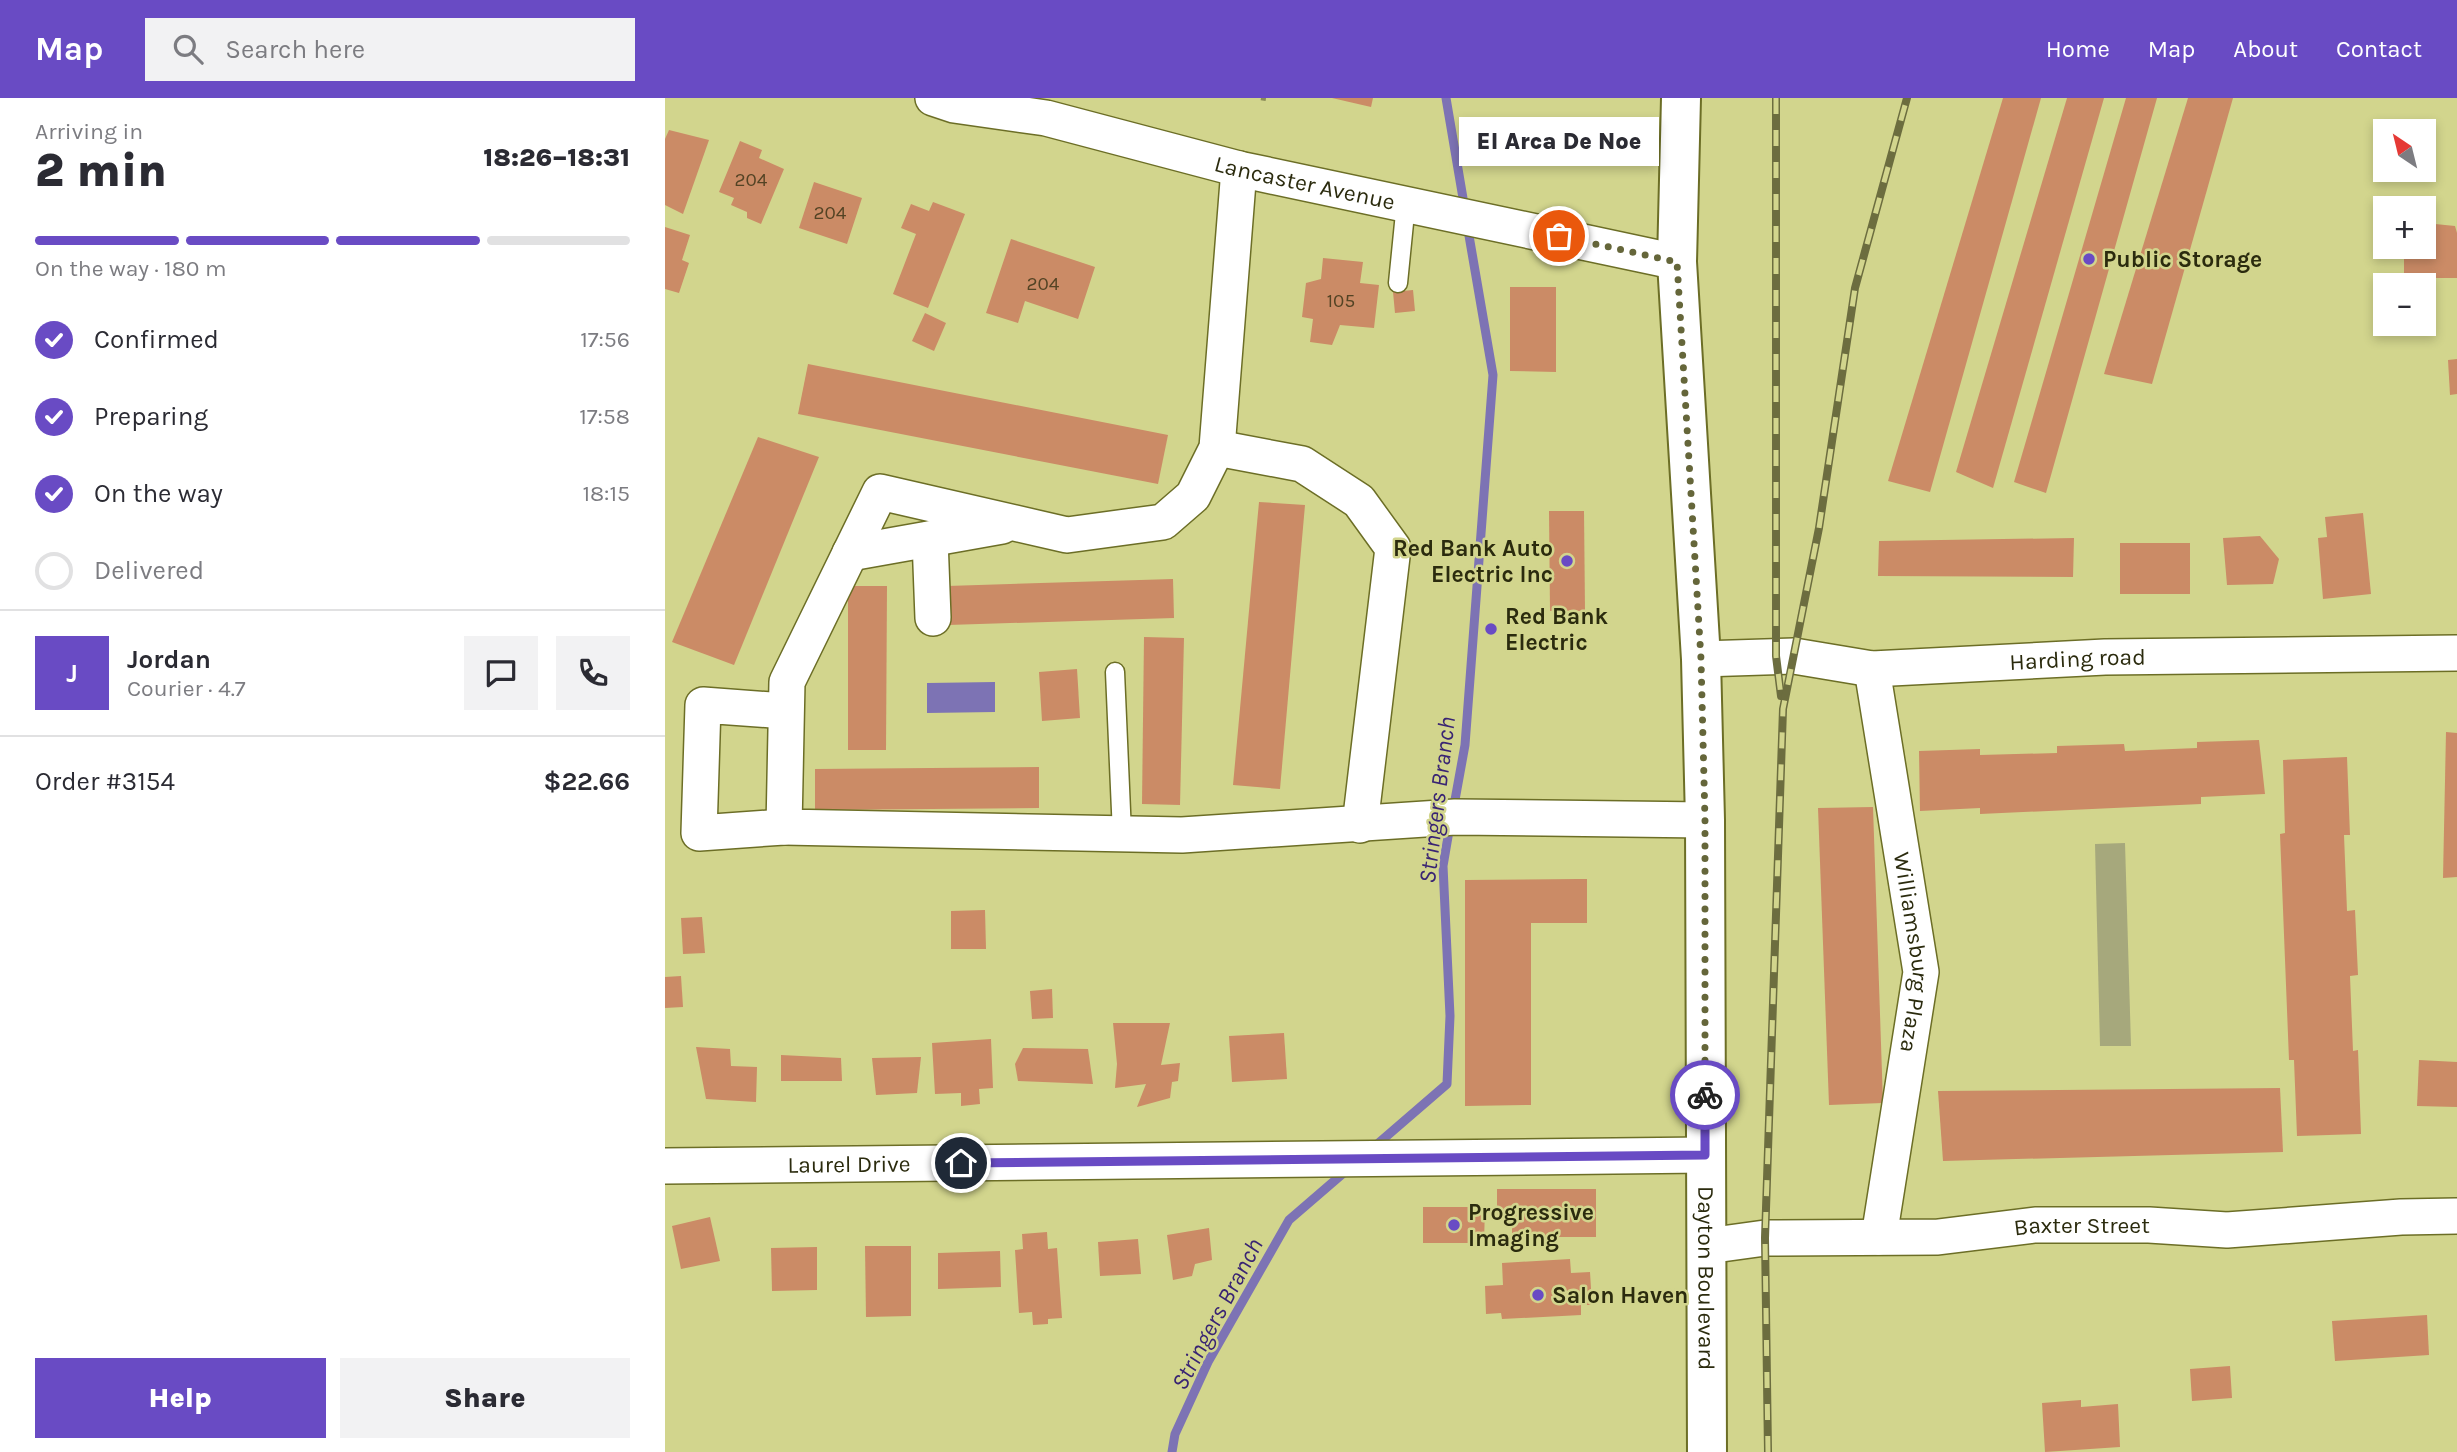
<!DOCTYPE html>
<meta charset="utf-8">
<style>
body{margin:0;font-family:Karla,sans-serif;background:#f2f2f3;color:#2b2b33;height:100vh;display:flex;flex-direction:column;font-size:26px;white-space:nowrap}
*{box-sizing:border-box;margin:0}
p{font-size:23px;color:#7c7c81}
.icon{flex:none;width:38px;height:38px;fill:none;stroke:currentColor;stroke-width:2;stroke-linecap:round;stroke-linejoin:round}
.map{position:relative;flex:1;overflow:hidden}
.sheet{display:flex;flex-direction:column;background:#fff;width:665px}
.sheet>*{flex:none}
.needle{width:46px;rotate:325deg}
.buttons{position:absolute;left:1708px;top:21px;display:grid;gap:14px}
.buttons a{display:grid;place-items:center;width:63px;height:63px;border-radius:0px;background:#fff;box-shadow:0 4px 10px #0003;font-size:35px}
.pin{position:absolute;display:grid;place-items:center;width:60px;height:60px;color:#fff;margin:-30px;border:4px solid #fff;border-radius:50%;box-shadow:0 2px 7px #0007}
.courier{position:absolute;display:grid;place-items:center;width:70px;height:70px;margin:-35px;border:5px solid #694bc4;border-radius:50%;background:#fff;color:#222;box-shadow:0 2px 9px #0007}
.bubble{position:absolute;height:49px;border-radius:0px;background:#fff;box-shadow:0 4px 10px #0003;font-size:23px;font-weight:800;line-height:49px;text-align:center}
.headline em{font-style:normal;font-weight:800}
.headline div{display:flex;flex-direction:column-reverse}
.headline{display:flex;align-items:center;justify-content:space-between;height:119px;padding:0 35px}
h1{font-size:46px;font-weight:800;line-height:52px}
.bar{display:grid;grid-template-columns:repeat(4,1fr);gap:10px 7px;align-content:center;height:84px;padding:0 35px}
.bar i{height:9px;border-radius:5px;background:#e1e1e2}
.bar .active{background:#694bc4}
.bar p{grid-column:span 4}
.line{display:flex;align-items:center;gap:18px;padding:0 35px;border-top:2px solid #e1e1e2}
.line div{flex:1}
.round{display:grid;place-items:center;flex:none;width:74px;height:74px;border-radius:0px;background:#f2f2f3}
ol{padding:0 35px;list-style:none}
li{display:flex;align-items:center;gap:21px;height:77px}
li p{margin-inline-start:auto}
li .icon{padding:7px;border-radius:50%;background:#694bc4;color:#fff;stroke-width:4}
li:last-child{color:#7c7c81}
li i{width:38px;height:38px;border:4px solid #e1e1e2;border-radius:50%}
.cta{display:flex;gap:14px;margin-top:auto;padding:14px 35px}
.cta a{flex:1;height:80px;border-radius:0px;background:#694bc4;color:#fff;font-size:28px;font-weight:800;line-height:80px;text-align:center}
.cta a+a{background:#f2f2f3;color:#2b2b33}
header{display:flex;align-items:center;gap:42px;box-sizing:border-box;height:98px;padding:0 35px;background:#694bc4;color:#fff}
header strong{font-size:33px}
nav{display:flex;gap:38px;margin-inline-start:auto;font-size:24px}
.search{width:490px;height:63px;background:#f2f2f3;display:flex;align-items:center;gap:18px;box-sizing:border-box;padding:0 24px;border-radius:0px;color:#7c7c81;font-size:26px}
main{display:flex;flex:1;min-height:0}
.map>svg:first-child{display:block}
.green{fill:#a6a87c}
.water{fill:#7d73b4}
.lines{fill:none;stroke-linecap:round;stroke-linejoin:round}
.stream{stroke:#7d73b4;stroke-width:9}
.building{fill:#cb8b66}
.service-casing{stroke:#6c6e26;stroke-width:21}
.minor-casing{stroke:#6c6e26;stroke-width:38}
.secondary-casing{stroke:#6c6e26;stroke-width:42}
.path{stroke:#898b56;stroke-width:4.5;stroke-dasharray:5 3.5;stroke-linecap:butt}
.service{stroke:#fff;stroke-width:18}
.minor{stroke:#fff;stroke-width:35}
.secondary{stroke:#fff;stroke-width:38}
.rail-casing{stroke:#6c6d3f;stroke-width:8}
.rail{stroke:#d2d58d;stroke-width:5;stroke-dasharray:16;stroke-linecap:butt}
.done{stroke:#65663a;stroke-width:7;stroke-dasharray:0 12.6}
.route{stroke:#694bc4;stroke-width:9}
.poi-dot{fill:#694bc4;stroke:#d2d58d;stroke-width:2.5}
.labels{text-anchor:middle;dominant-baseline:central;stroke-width:5;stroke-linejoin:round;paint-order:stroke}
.number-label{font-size:19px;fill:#534324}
.street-label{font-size:23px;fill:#2b2b0e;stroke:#d2d58d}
.poi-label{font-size:23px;font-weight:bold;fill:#2b2b0e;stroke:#d2d58d;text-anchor:start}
.water-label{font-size:24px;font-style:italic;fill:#392473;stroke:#d2d58d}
</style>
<header>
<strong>Map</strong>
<div class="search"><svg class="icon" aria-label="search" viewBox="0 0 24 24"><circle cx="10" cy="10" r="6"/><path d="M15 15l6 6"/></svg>Search here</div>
<nav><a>Home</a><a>Map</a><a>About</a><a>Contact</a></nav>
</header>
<main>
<section class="sheet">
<div class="headline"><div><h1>2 min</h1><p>Arriving in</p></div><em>18:26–18:31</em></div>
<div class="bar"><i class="active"></i><i class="active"></i><i class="active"></i><i></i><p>On the way · 180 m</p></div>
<ol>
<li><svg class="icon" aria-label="check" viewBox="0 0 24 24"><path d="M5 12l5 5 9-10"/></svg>Confirmed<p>17:56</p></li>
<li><svg class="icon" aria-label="check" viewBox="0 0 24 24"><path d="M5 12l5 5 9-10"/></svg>Preparing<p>17:58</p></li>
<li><svg class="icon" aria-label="check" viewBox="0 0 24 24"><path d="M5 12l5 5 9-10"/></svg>On the way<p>18:15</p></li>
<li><i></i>Delivered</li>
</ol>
<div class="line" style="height:126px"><b class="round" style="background:#694bc4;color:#fff">J</b><div><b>Jordan</b><p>Courier · 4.7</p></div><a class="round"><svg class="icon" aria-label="chat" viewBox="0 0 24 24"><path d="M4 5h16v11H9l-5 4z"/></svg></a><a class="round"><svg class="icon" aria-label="phone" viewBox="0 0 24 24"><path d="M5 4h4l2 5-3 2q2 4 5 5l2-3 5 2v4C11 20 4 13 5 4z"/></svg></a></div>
<div class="line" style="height:91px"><div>Order #3154</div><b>$22.66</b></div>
<div class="cta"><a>Help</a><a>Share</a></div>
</section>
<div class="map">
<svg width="1792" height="1354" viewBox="0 0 1792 1354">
<rect width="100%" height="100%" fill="#d2d58d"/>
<polygon class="green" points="1460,745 1466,948 1435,948 1430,746"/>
<polygon class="water" points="330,584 330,614 262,615 262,585"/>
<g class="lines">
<g class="stream">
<polyline points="781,0 800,112"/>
<polyline points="788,713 800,647 828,277 802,126"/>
<polyline points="709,1049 782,986 785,918 778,768 785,727"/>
<polyline points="507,1354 510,1336 543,1264 624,1122 682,1072"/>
</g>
</g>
<g class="building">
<polygon points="667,0 708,0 706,9"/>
<polygon points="1338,0 1376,0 1265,394 1223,383"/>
<polygon points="1402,0 1439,0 1328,390 1291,374"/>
<polygon points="1461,0 1492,0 1381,395 1349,384"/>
<polygon points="1523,0 1568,0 1487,286 1439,276"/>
<polygon points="4,32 44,42 18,116 0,107 0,41"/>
<polygon points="75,43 97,52 94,60 119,71 96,126 82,120 82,114 66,107 69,100 54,94"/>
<polygon points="149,84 197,100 182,146 134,130"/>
<polygon points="268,104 300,116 263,210 228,196 251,136 236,130 246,106 264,113"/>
<polygon points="1770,126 1790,128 1792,135 1792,180 1739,180 1739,152 1759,149 1759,141 1767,140"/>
<polygon points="0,129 25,137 17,162 24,165 14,195 0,191"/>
<polygon points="346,141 430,169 413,221 360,203 353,225 321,215"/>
<polygon points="658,160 698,164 695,185 714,187 709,230 675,227 667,247 645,244 648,221 637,219 641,185 656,181"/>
<polygon points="845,189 891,189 891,274 845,273"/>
<polygon points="748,192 750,213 730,215 728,194"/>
<polygon points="260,215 281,225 269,253 247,243"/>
<polygon points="1792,261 1792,296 1785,297 1783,262"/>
<polygon points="143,266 503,337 493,386 133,316"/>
<polygon points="93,339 154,359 69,567 7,544"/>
<polygon points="594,404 640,407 615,691 568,687"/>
<polygon points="884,413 919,413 920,513 885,513"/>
<polygon points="1698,415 1706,496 1658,501 1653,440 1662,439 1660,419"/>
<polygon points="1595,438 1614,461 1608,486 1562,487 1558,440"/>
<polygon points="1409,440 1408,479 1213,478 1214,443"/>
<rect x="1455" y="445" width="70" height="51"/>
<polygon points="508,481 509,520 283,527 282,488"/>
<polygon points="183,488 222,488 221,652 183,652"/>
<polygon points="479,539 519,540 515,707 477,706"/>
<polygon points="412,571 415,620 377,623 374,574"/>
<polygon points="1781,634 1792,635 1792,779 1778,780"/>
<polygon points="1594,642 1600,696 1536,699 1536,706 1315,716 1315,710 1255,713 1254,653 1315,651 1315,657 1392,655 1392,648 1459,646 1460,653 1532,650 1532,644"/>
<polygon points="1682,659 1685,737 1679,737 1682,813 1690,812 1693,877 1685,878 1688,953 1693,952 1696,1036 1632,1038 1629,962 1624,962 1615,736 1620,735 1618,662"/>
<polygon points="374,669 374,710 150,712 150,671"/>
<polygon points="1208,709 1218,1005 1164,1007 1153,710"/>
<polygon points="913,781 922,781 922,825 866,825 866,1007 800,1008 800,782"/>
<polygon points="320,812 321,851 286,851 286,813"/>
<polygon points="37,819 40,855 18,856 16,820"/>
<polygon points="16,878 18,909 0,910 0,879"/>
<polygon points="387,891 388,920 367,921 365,893"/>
<polygon points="448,925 505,925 496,967 515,965 513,983 507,984 505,1000 472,1009 481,986 450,990 452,966"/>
<polygon points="619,935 622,981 567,984 564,938"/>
<polygon points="326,941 328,990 314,991 315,1006 296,1008 296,995 270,996 267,945"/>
<polygon points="31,949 65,951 66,968 92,969 91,1004 41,1001"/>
<polygon points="358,950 423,951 428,986 353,983 350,966"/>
<polygon points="116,957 176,960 177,983 116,983"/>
<polygon points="256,959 252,995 211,997 207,960"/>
<polygon points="1754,962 1792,964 1792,1009 1752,1008"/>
<polygon points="1615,990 1618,1054 1278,1063 1273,993"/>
<polygon points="832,1091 931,1091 931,1139 847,1139 847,1118 832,1118"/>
<polygon points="758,1109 820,1109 819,1145 758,1145"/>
<polygon points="45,1119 55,1163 16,1171 7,1128"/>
<polygon points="544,1130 547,1162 530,1166 527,1178 508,1182 502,1137"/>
<polygon points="382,1134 383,1151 392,1150 397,1220 383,1221 383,1226 368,1227 367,1214 354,1215 350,1152 358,1151 357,1136"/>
<polygon points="473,1141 476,1176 435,1178 433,1144"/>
<polygon points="200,1148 246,1148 246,1218 201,1219"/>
<polygon points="152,1149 152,1192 107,1193 106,1150"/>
<polygon points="335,1153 336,1189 273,1191 273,1155"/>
<polygon points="905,1161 906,1175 925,1174 927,1207 916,1207 916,1217 837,1221 836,1215 821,1216 820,1188 838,1187 837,1165"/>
<polygon points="1762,1217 1764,1257 1670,1263 1667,1223"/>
<polygon points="1565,1268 1567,1300 1527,1303 1525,1271"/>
<polygon points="1416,1302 1416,1309 1453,1306 1455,1349 1380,1354 1377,1305"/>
</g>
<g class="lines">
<g class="service-casing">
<g id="service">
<polyline points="733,185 741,105"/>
<polyline points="450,574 457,736"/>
</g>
</g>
<g class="minor-casing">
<g id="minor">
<path id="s1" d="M268,0L289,7L381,20L574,71L1012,164"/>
<polyline points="574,71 552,350 528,398 498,424 402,437 215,394 122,584 119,729 517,737 790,719 1040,722"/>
<polyline points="552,350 637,366 694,403 728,450 695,727"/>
<polyline points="265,441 268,520"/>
<polyline points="185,455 337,428"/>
<path id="s2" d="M1036,561L1129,558L1207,571L1440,559L1792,555"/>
<path id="s3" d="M1207,571L1256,874L1214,1139"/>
<polyline points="119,729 34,735 38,607 120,613"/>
<path id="s4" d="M0,1068L1040,1057"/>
<path id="s5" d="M1042,1148L1100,1140L1273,1139L1370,1127H1484L1562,1132L1736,1119L1792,1118"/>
</g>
</g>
<g class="secondary-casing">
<g id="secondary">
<path id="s6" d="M1016,0L1012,164L1036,561L1040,722L1042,1354"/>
</g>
</g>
<polyline class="path" points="596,0 602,1"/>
<use href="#service" class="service"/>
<use href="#minor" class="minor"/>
<use href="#secondary" class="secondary"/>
<g class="rail-casing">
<g id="rail">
<polyline points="1111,0 1111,558 1116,598"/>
<polyline points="1103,1354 1100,1140 1118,611 1154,430 1190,190 1242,0"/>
</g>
</g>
<use href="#rail" class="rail"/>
</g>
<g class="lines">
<polyline class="done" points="894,138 1012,164 1036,561 1040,722 1040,997"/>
<polyline class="route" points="296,1065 1040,1057 1040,997"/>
</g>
<g class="poi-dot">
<circle cx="1424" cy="161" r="7"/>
<circle cx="902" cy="463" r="7"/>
<circle cx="826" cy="531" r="7"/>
<circle cx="789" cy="1127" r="7"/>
<circle cx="873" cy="1197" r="7"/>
</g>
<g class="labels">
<g class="number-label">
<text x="86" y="82">204</text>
<text x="165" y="115">204</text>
<text x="378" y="186">204</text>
<text x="676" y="203">105</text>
</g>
<g class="street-label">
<text stroke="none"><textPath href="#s1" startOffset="382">Lancaster Avenue</textPath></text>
<text stroke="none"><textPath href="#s2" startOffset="378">Harding road</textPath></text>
<text stroke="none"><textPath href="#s3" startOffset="287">Williamsburg Plaza</textPath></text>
<text stroke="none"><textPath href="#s4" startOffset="184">Laurel Drive</textPath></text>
<text stroke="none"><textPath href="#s5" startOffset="376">Baxter Street</textPath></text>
<text stroke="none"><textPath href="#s6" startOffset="1181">Dayton Boulevard</textPath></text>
</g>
<g class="poi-label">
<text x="1438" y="161">Public Storage</text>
<text x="888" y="450" text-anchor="end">Red Bank Auto<tspan x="888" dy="26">Electric Inc</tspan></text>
<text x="840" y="518">Red Bank<tspan x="840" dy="26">Electric</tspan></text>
<text x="803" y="1114">Progressive<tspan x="803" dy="26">Imaging</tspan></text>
<text x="887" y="1197">Salon Haven</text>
</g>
<g class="water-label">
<text transform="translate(772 702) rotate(-83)">Stringers Branch</text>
<text transform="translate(552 1216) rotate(-62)">Stringers Branch</text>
</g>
</g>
</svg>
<div class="buttons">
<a><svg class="needle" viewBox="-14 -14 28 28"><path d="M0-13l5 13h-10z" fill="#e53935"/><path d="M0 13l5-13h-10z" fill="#7c7c81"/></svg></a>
<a>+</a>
<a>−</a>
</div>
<div class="pin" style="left:894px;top:138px;background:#ea580c"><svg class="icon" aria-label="bag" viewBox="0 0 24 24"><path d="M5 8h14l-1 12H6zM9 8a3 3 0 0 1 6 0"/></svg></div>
<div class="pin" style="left:296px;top:1065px;background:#1f2937"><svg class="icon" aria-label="home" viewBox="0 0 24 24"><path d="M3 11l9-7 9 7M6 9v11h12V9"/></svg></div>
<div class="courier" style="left:1040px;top:997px"><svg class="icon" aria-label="bike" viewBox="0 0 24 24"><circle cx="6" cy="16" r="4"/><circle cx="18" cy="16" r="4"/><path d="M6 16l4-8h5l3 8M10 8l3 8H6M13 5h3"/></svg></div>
<div class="bubble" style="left:794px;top:19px;width:200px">El Arca De Noe</div>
</div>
</main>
